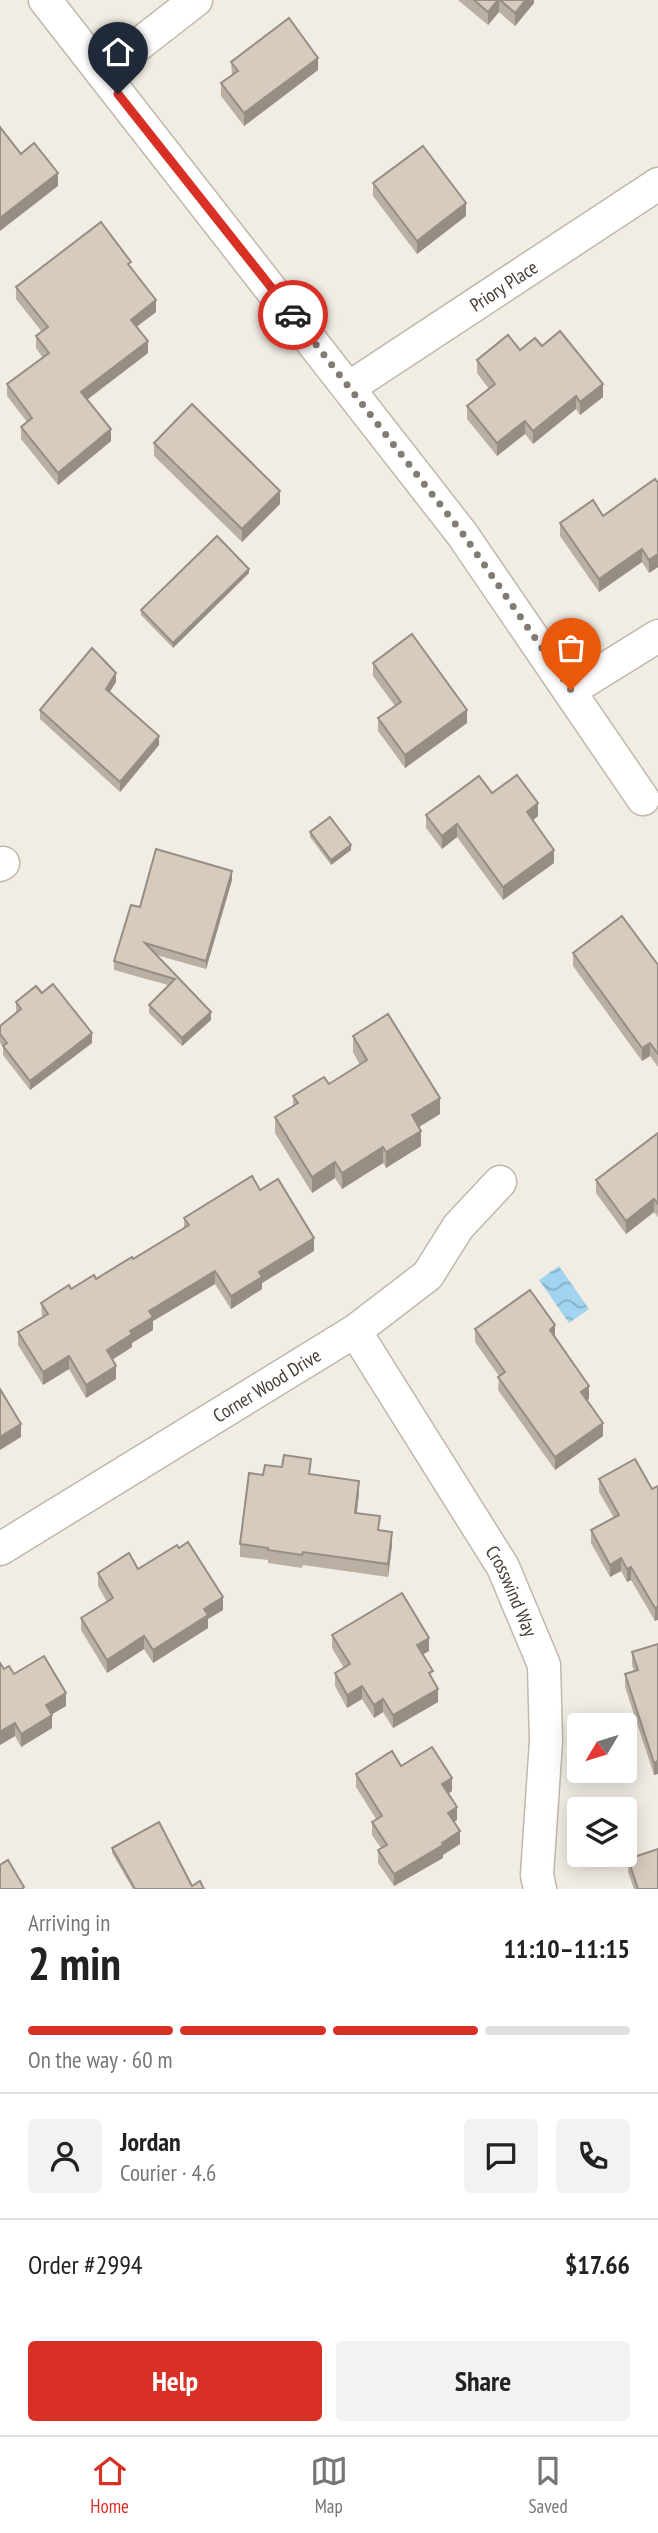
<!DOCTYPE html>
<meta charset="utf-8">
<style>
body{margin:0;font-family:"PT Sans Narrow",sans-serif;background:#f2f2f2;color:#222;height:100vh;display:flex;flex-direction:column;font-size:26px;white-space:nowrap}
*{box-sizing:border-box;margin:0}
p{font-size:23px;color:#767676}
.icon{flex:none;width:38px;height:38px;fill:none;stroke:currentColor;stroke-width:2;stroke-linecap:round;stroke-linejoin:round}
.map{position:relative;height:1889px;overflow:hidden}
.drawer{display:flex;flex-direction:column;background:#fff;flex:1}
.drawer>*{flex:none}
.needle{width:46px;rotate:232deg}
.tools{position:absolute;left:567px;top:1713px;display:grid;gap:14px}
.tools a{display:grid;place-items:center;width:70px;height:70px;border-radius:7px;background:#fff;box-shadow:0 4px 18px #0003;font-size:35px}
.pin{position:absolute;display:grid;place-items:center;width:60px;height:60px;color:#fff;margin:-72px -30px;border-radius:50% 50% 50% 0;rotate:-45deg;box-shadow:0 0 7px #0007}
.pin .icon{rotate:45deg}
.courier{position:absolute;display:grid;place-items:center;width:70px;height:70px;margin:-35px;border:5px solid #d93025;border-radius:50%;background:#fff;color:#222;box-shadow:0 2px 9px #0007}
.overview em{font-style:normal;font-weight:600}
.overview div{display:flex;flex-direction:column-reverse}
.overview{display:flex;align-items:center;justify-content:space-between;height:119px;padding:0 28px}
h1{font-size:46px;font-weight:600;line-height:52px}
.bar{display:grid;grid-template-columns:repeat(4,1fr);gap:10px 7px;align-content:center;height:84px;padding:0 28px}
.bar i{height:9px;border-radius:5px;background:#e0e0e0}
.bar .current{background:#d93025}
.bar p{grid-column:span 4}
.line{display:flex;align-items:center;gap:18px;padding:0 28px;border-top:2px solid #e0e0e0}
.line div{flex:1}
.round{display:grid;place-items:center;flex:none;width:74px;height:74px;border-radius:7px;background:#f2f2f2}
.cta{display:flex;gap:14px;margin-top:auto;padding:14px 28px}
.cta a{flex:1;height:80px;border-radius:7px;background:#d93025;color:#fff;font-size:28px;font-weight:600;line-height:80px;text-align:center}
.cta a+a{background:#f2f2f2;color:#222}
.tab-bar{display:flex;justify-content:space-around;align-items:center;height:98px;border-top:2px solid #e0e0e0;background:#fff;font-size:19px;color:#767676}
.tab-bar a{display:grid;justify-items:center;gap:4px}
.tab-bar .current{color:#d93025}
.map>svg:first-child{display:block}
.water{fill:url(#water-waves)}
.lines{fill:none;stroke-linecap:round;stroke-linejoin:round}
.minor-casing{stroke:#c1b7aa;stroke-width:35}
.minor{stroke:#fff;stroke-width:32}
.wall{fill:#b9afa3}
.shaded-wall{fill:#968e84}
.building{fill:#d7cbbd;stroke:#968e84;stroke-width:2}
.done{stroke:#827b72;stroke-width:7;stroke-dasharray:0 12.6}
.route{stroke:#d93025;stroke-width:9}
.labels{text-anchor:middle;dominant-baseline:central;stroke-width:5;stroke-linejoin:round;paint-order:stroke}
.street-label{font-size:19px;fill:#453d34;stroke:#fff}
</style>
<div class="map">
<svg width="658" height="1889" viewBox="0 0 658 1889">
<defs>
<pattern id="water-waves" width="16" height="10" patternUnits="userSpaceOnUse" patternTransform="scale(1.75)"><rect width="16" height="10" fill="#a0d4f0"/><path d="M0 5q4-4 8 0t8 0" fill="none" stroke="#84adc3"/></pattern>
</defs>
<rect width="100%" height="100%" fill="#f2ede4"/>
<polygon class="water" points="559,1266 589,1309 569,1323 539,1280"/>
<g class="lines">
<g class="minor-casing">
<g id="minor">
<polyline points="45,0 462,534 643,799"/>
<polyline points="102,73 196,0"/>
<path id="s1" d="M350,387L658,184"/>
<polyline points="571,690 658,636"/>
<polyline points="0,865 3,863"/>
<path id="s2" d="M355,1331L503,1567L544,1665L546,1741L537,1875L540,1889"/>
<path id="s3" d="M0,1549L355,1331L428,1275L458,1227L500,1182"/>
</g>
</g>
<use href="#minor" class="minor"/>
</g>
<g class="wall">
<polygon points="458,0 534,0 534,3 515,26 499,12 488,25"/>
<polygon points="231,62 318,70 244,126 221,96 221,83 232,76"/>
<polygon points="373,183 466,216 417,254 373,196"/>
<polygon points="131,268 156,312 136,327 148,353 87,400 111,441 58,485 21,439 21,427 27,422 7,396 7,384 43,358 36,348 36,336 42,332 16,299 16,287"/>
<polygon points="542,346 603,397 580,415 576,409 533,444 525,434 497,456 467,419 467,406 489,389 477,373 477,360"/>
<polygon points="154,443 280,504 242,542 154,456"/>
<polygon points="658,483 658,567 649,573 642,562 599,592 560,536 560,523 603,516"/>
<polygon points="249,573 173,648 141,615 141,610"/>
<polygon points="373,663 467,723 405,768 378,731 378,718 395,706 373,676"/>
<polygon points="116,682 109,692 159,745 120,792 40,719 40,710"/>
<polygon points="492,793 538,816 533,820 554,863 503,900 457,837 442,849 426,828 426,815"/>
<polygon points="310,832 351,850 331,865 310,837"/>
<polygon points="232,880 206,969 156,955 211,1020 182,1046 149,1013 149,1005 168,985 114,970 114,961 140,907"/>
<polygon points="573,953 658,965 658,1067 650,1056 642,1061 573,966"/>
<polygon points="42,993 92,1043 30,1090 3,1055 3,1047 0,1043 0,1026 17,1013 16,1011 16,1002"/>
<polygon points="353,1036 440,1114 419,1127 421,1146 386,1168 383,1163 342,1189 335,1178 312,1193 275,1133 275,1117 293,1106 293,1096 329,1084 360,1065 353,1052"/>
<polygon points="658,1133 658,1217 654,1212 626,1234 596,1193 596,1180"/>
<polygon points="260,1190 314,1251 262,1283 262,1289 231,1309 215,1284 153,1321 153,1330 132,1343 132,1347 112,1360 116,1379 86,1398 69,1369 43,1385 18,1345 18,1332 42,1317 41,1303 96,1279 133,1259 184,1228 184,1218"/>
<polygon points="475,1329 555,1338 589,1399 587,1400 603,1436 555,1470 498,1390 499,1376 475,1342"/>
<polygon points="310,1474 359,1493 357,1513 379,1530 392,1545 388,1577 303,1565 302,1568 268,1563 268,1560 240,1557 240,1544 263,1475"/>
<polygon points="599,1479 652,1489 658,1486 655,1621 631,1580 627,1582 621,1571 610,1577 591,1543 591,1530 614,1518 599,1492"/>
<polygon points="138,1569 223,1610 208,1619 208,1628 153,1663 144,1649 107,1673 81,1630 81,1618 107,1602 98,1586 98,1573"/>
<polygon points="332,1635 429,1651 423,1654 433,1680 438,1702 393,1728 383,1712 374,1718 362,1699 347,1708 335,1686 335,1673 344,1668 332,1648"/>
<polygon points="658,1644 658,1774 654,1775 625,1687 625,1674 634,1671 632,1665 632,1652"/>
<polygon points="0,1663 4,1669 14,1674 66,1706 51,1714 52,1728 21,1747 15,1736 0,1745"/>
<polygon points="401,1766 452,1791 448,1794 457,1820 454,1822 460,1844 443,1855 443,1858 394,1886 378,1863 378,1850 381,1848 372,1835 372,1822 376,1819 356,1787 356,1774"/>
<polygon points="112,1848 192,1886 204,1889 133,1889 112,1853"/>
<polygon points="628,1859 658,1889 634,1889 628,1872"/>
</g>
<g class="shaded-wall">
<polygon points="498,0 499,0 499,12 488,25 488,12"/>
<polygon points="526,0 534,0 534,3 515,26 515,13"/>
<polygon points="318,58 318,70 244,126 244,113"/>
<polygon points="58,173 58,186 0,231 0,218"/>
<polygon points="466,203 466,216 417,254 417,241"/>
<polygon points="156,300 156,312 131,331 131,320"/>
<polygon points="148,341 148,353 81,404 81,392"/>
<polygon points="603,384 603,397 580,415 580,402"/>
<polygon points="576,396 576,409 533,444 533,431"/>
<polygon points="525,421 525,434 497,456 497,443"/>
<polygon points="111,429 111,441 58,485 58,473"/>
<polygon points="280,491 280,504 242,542 242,529"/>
<polygon points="642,549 642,562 599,592 599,579"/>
<polygon points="658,554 658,567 649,573 649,560"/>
<polygon points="249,569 249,573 173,648 173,643"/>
<polygon points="116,673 116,682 106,698 106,689"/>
<polygon points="467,710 467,723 405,768 405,755"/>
<polygon points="159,736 159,745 120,792 120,782"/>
<polygon points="538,803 538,816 527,825 527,812"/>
<polygon points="457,824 457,837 442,849 442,836"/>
<polygon points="351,845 351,850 331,865 331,860"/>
<polygon points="554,850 554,863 503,900 503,887"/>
<polygon points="232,871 232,880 206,969 206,961"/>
<polygon points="211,1012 211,1020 182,1046 182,1038"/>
<polygon points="92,1033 92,1043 30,1090 30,1081"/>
<polygon points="650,1043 650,1056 642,1061 642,1048"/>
<polygon points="440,1098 440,1114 412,1131 412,1115"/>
<polygon points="421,1131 421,1146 386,1168 386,1152"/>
<polygon points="383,1147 383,1163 342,1189 342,1173"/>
<polygon points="335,1162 335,1178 312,1193 312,1177"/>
<polygon points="654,1199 654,1212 626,1234 626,1221"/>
<polygon points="314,1238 314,1251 262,1283 262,1289 231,1309 231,1296 259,1272"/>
<polygon points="215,1271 215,1284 153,1321 153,1330 132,1343 132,1347 107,1363 107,1350 130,1331 149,1311"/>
<polygon points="555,1325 555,1338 550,1330"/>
<polygon points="69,1356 69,1369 43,1385 43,1372"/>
<polygon points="116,1366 116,1379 86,1398 86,1385"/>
<polygon points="589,1386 589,1399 581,1404 581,1392"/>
<polygon points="603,1423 603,1436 555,1470 555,1457"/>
<polygon points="21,1424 21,1437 0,1450 0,1437"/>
<polygon points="359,1481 359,1493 355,1526 355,1513"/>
<polygon points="392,1532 392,1545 388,1577 388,1564"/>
<polygon points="621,1558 621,1571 610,1577 610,1565"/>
<polygon points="631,1567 631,1580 627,1582 627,1569"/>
<polygon points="223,1597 223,1610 208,1619 208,1628 153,1663 153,1650 204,1609"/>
<polygon points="658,1607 658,1620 655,1621 655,1608"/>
<polygon points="144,1636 144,1649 107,1673 107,1660"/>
<polygon points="429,1638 429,1651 417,1658 417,1645"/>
<polygon points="362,1686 362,1699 347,1708 347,1695"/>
<polygon points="438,1689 438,1702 393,1728 393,1715"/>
<polygon points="66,1693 66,1706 46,1718 46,1705"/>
<polygon points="383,1699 383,1712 374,1718 374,1705"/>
<polygon points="52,1715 52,1728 21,1747 21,1734"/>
<polygon points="15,1723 15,1736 0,1745 0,1732"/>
<polygon points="658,1761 658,1774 654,1775 654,1763"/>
<polygon points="452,1778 452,1791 442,1797 442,1784"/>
<polygon points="457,1807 457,1820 448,1826 448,1813"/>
<polygon points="460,1831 460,1844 443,1855 443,1858 394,1886 394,1874"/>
</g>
<g class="building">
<polygon points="474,0 498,0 488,12"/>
<polygon points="500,0 526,0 515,13"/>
<polygon points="289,18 318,58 244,113 221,83 238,71 231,62"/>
<polygon points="0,127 21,154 34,143 58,173 0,218"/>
<polygon points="423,146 466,203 417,241 373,183"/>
<polygon points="101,222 131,262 128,264 156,300 131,320 148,341 81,392 111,429 58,473 21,427 32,418 7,384 49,353 36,336 48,327 16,287"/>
<polygon points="560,331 603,384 580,402 576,396 533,431 525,421 497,443 467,406 495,384 477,360 508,335 520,350 535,338 542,346"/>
<polygon points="192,404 280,491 242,529 154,443"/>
<polygon points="655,479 658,483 658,554 649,560 642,549 599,579 560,523 593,500 603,516"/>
<polygon points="217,536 249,569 173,643 141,610"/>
<polygon points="412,634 467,710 405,755 378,718 401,702 373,663"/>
<polygon points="92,648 116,673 106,689 159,736 120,782 40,710"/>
<polygon points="517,775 538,803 527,812 554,850 503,887 457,824 442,836 426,815 479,776 492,793"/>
<polygon points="330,817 351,845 331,860 310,832"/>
<polygon points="156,849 232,871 206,961 145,943 211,1012 182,1038 149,1005 175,979 114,961 131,905 140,907"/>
<polygon points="622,916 658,965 658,1054 650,1043 642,1048 573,953"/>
<polygon points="53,984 92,1033 30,1081 3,1046 7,1043 0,1034 0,1026 21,1009 16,1002 36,986 42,993"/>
<polygon points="388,1014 440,1098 412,1115 421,1131 386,1152 383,1147 342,1173 335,1162 312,1177 275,1117 298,1103 293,1096 324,1077 329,1084 367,1060 353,1036"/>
<polygon points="658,1133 658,1204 654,1199 626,1221 596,1180"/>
<polygon points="252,1176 260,1190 278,1179 314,1238 259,1272 262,1277 231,1296 215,1271 149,1311 153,1317 130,1331 132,1334 107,1350 116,1366 86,1385 69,1356 43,1372 18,1332 48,1314 41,1303 69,1285 71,1289 94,1275 96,1279 132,1257 133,1259 189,1225 184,1218"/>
<polygon points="530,1290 555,1325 550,1330 589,1386 581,1392 603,1423 555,1457 498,1377 505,1372 475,1329"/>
<polygon points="0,1389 21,1424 0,1437"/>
<polygon points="284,1455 311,1459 309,1474 359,1481 355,1513 380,1516 378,1530 392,1532 388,1564 303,1552 302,1555 268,1550 268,1548 240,1544 249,1473 263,1475 265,1465 282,1467"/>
<polygon points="635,1459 652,1489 658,1486 658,1607 655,1608 631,1567 627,1569 621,1558 610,1565 591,1530 619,1515 599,1479"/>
<polygon points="188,1542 223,1597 204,1609 208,1615 153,1650 144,1636 107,1660 81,1618 113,1598 98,1573 129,1553 138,1569 177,1545 179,1548"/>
<polygon points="402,1593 429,1638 417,1645 433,1671 429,1673 438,1689 393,1715 383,1699 374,1705 362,1686 347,1695 335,1673 350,1664 332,1635"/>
<polygon points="658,1644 658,1761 654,1763 625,1674 638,1670 632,1652"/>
<polygon points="44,1656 66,1693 46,1705 52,1715 21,1734 15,1723 0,1732 0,1663 4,1669 9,1666 14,1674"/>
<polygon points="432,1747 452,1778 442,1784 457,1807 448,1813 460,1831 442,1843 443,1845 394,1874 378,1850 387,1845 372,1822 382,1816 356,1774 392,1751 401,1766"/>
<polygon points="159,1822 192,1886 200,1881 204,1889 135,1889 112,1848"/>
<polygon points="658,1849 658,1889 638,1889 628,1859"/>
<polygon points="8,1860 24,1887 22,1889 0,1889 0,1865"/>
</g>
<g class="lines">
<polyline class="done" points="293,315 463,534 571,690"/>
<polyline class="route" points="118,94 293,315"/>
</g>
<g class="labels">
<g class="street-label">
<text stroke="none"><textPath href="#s1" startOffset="184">Priory Place</textPath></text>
<text stroke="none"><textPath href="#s3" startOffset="313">Corner Wood Drive</textPath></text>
<text stroke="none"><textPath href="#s2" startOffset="304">Crosswind Way</textPath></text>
</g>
</g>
</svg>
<div class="tools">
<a><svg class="needle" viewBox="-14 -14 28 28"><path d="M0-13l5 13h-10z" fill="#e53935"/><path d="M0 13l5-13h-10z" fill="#767676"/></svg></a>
<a><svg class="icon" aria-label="layers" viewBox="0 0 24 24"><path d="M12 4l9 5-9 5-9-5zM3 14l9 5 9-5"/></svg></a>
</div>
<div class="pin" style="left:571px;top:690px;background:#ea580c"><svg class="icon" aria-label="bag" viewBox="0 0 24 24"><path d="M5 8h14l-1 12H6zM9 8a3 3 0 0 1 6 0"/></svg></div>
<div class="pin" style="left:118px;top:94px;background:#1f2937"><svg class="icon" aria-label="home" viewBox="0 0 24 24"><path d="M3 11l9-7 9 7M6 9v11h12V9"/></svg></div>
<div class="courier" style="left:293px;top:315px"><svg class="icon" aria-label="car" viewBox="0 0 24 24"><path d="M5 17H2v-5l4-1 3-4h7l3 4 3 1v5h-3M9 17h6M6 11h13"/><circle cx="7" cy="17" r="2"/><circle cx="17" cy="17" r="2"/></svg></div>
</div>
<section class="drawer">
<div class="overview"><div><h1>2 min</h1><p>Arriving in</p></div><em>11:10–11:15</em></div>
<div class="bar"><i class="current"></i><i class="current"></i><i class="current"></i><i></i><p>On the way · 60 m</p></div>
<div class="line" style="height:126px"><a class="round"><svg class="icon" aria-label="person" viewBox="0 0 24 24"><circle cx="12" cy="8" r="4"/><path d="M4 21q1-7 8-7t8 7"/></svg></a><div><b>Jordan</b><p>Courier · 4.6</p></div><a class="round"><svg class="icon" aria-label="chat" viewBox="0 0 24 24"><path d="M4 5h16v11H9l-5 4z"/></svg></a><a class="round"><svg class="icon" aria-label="phone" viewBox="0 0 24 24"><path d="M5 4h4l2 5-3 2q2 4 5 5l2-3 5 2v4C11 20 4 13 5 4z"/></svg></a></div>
<div class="line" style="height:91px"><div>Order #2994</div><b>$17.66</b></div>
<div class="cta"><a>Help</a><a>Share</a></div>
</section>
<nav class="tab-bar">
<a class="current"><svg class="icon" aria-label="home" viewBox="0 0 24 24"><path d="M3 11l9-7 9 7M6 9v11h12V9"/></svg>Home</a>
<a><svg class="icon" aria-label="map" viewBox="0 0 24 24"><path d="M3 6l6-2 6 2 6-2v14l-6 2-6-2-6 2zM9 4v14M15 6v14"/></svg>Map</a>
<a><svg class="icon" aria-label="saved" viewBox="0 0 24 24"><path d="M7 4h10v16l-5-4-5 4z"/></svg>Saved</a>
</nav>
